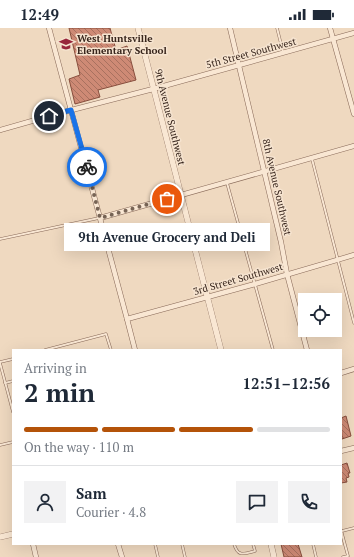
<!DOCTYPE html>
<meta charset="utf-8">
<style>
body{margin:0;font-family:"PT Serif",serif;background:#f2f2f3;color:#1f2937;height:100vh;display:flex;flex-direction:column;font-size:15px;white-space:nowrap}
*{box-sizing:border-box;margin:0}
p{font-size:13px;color:#747a83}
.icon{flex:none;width:22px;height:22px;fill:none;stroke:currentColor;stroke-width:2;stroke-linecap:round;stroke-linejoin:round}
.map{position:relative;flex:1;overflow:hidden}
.side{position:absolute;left:12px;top:321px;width:330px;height:196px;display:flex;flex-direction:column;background:#fff;border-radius:0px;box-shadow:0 4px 16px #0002}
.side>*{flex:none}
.tools{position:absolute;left:298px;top:265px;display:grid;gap:8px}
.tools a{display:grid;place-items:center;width:44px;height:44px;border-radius:0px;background:#fff;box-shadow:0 4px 16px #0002;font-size:20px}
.pin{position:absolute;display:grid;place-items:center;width:34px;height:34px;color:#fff;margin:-17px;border:2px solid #fff;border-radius:50%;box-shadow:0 1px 4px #0007}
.courier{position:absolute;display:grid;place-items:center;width:40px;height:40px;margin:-20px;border:3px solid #1a73e8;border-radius:50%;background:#fff;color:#222;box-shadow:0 1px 5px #0007}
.bubble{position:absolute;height:28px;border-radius:0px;background:#fff;box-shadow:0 4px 16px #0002;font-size:13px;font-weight:800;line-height:28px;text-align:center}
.headline em{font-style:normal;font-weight:800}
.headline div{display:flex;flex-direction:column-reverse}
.headline{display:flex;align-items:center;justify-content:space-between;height:68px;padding:0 12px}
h1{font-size:26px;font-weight:800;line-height:30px}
.bar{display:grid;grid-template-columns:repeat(4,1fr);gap:6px 4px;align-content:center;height:48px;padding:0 12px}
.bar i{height:5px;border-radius:3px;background:#e0e1e3}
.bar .on{background:#b45309}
.bar p{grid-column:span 4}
.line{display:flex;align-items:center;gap:10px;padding:0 12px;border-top:1px solid #e0e1e3}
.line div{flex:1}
.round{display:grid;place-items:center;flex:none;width:42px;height:42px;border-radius:0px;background:#f2f2f3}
.status{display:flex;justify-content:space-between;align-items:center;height:28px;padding:0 20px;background:#fff;direction:ltr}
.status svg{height:11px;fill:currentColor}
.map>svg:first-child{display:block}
.building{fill:url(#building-back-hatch);stroke:#884e3d}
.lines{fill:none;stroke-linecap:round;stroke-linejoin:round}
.service-casing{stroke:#886958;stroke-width:3}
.minor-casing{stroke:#886958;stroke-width:5.5}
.tertiary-casing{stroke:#886958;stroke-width:6}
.service{stroke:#f9e7d3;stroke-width:2}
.minor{stroke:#f9e7d3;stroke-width:4.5}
.tertiary{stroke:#f9e7d3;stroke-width:5.5}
.done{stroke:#776455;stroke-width:4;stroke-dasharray:0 7.2}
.route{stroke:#1a73e8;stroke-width:5}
.labels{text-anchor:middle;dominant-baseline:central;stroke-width:3;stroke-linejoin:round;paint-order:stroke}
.poi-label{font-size:10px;font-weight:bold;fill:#37251c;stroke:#f6e4d0;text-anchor:start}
.street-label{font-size:10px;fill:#37251c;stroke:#f6e4d0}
</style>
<div class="status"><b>12:49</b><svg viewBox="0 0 49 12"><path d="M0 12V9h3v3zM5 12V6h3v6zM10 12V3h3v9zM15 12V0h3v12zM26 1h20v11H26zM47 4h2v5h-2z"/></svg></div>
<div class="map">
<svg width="354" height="529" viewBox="0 0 354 529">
<defs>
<pattern id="building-back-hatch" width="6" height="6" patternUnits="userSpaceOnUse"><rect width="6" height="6" fill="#ce8a75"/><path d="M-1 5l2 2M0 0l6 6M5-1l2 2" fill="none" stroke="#a8715f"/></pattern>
</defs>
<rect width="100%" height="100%" fill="#efd9c0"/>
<g class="building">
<polygon points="69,0 110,0 116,22 127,18 136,52 98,62 100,69 75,76 69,51 80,47"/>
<polygon points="171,158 172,164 156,169 154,163"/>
<polygon points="346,388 351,408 342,411 341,390"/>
<polygon points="347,435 350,445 348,445 349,449 346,450 347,454 341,455 341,437"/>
<polygon points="281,516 298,516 302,529 284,529"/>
</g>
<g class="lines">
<g class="service-casing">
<g id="service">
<polyline points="277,0 283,24"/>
<polyline points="312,131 354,295"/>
<polyline points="227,155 273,322"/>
<polyline points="0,211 99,190"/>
<polyline points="45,322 106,306 111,322"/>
<polyline points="0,334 13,331"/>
<polyline points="0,335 13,384"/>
<polyline points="5,355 13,353"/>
<polyline points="0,417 13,414"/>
<polyline points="341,502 348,528 343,529"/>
<polyline points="342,503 354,500"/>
<polyline points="155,516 158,529"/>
<polyline points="182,516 185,529"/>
<path d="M234,516C238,529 243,526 255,523L253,516"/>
<polyline points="313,516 316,529"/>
</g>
</g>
<g class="minor-casing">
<g id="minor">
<polyline points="49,0 127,291 135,322"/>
<polyline points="230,0 281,214 287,246 307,322"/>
<polyline points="330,0 354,86"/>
<polyline points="0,102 60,85 153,61 354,5"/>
<polyline points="100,190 354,118"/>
<polyline points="127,291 255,256 354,227"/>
<polyline points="341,345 354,341"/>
<polyline points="341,423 354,420"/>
<polyline points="33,516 36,529"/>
<polyline points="118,516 122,529"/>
</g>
</g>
<g class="tertiary-casing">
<g id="tertiary">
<polyline points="138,0 221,322"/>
<polyline points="0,509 13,506"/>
<polyline points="271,516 274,529"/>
</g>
</g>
<use href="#service" class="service"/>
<use href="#minor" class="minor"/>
<use href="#tertiary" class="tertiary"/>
</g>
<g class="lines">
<polyline class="done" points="87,139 100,190 167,171"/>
<polyline class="route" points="49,88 71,82 87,139"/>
</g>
<defs>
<g id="school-bare" transform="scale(1.08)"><path d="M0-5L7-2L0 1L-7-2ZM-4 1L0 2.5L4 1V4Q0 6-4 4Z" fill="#98263b" stroke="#f6e4d0" stroke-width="2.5" paint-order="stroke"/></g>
</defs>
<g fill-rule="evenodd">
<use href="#school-bare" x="66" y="16"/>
</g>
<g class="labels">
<g class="poi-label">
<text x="77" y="10">West Huntsville<tspan x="77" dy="12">Elementary School</tspan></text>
</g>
<g class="street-label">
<text transform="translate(251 25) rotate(-15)">5th Street Southwest</text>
<text transform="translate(170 89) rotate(76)">9th Avenue Southwest</text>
<text transform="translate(277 159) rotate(77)">8th Avenue Southwest</text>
<text transform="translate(238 251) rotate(-16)">3rd Street Southwest</text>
</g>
</g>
</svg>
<div class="tools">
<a><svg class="icon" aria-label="locate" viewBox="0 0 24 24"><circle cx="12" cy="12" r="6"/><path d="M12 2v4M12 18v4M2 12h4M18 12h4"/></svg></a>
</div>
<div class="pin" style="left:167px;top:171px;background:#ea580c"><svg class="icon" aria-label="bag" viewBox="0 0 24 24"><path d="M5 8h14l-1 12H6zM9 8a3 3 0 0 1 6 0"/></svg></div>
<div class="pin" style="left:49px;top:88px;background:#1f2937"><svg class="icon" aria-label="home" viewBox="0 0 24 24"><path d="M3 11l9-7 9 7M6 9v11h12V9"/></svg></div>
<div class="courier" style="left:87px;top:139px"><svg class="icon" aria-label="bike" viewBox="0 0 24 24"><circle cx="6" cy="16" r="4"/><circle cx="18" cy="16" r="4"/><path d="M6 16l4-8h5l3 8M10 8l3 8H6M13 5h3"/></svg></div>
<div class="bubble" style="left:64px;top:195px;width:206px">9th Avenue Grocery and Deli</div>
<section class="side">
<div class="headline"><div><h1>2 min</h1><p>Arriving in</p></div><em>12:51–12:56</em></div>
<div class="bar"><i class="on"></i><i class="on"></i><i class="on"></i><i></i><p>On the way · 110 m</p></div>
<div class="line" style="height:72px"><a class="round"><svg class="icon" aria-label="person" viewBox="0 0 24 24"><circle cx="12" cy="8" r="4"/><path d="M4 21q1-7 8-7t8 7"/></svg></a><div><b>Sam</b><p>Courier · 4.8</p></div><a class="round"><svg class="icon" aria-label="chat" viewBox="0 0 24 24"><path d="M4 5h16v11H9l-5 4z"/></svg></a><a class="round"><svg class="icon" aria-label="phone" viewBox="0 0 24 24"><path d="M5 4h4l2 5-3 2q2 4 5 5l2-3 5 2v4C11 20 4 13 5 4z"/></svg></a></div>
</section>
</div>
